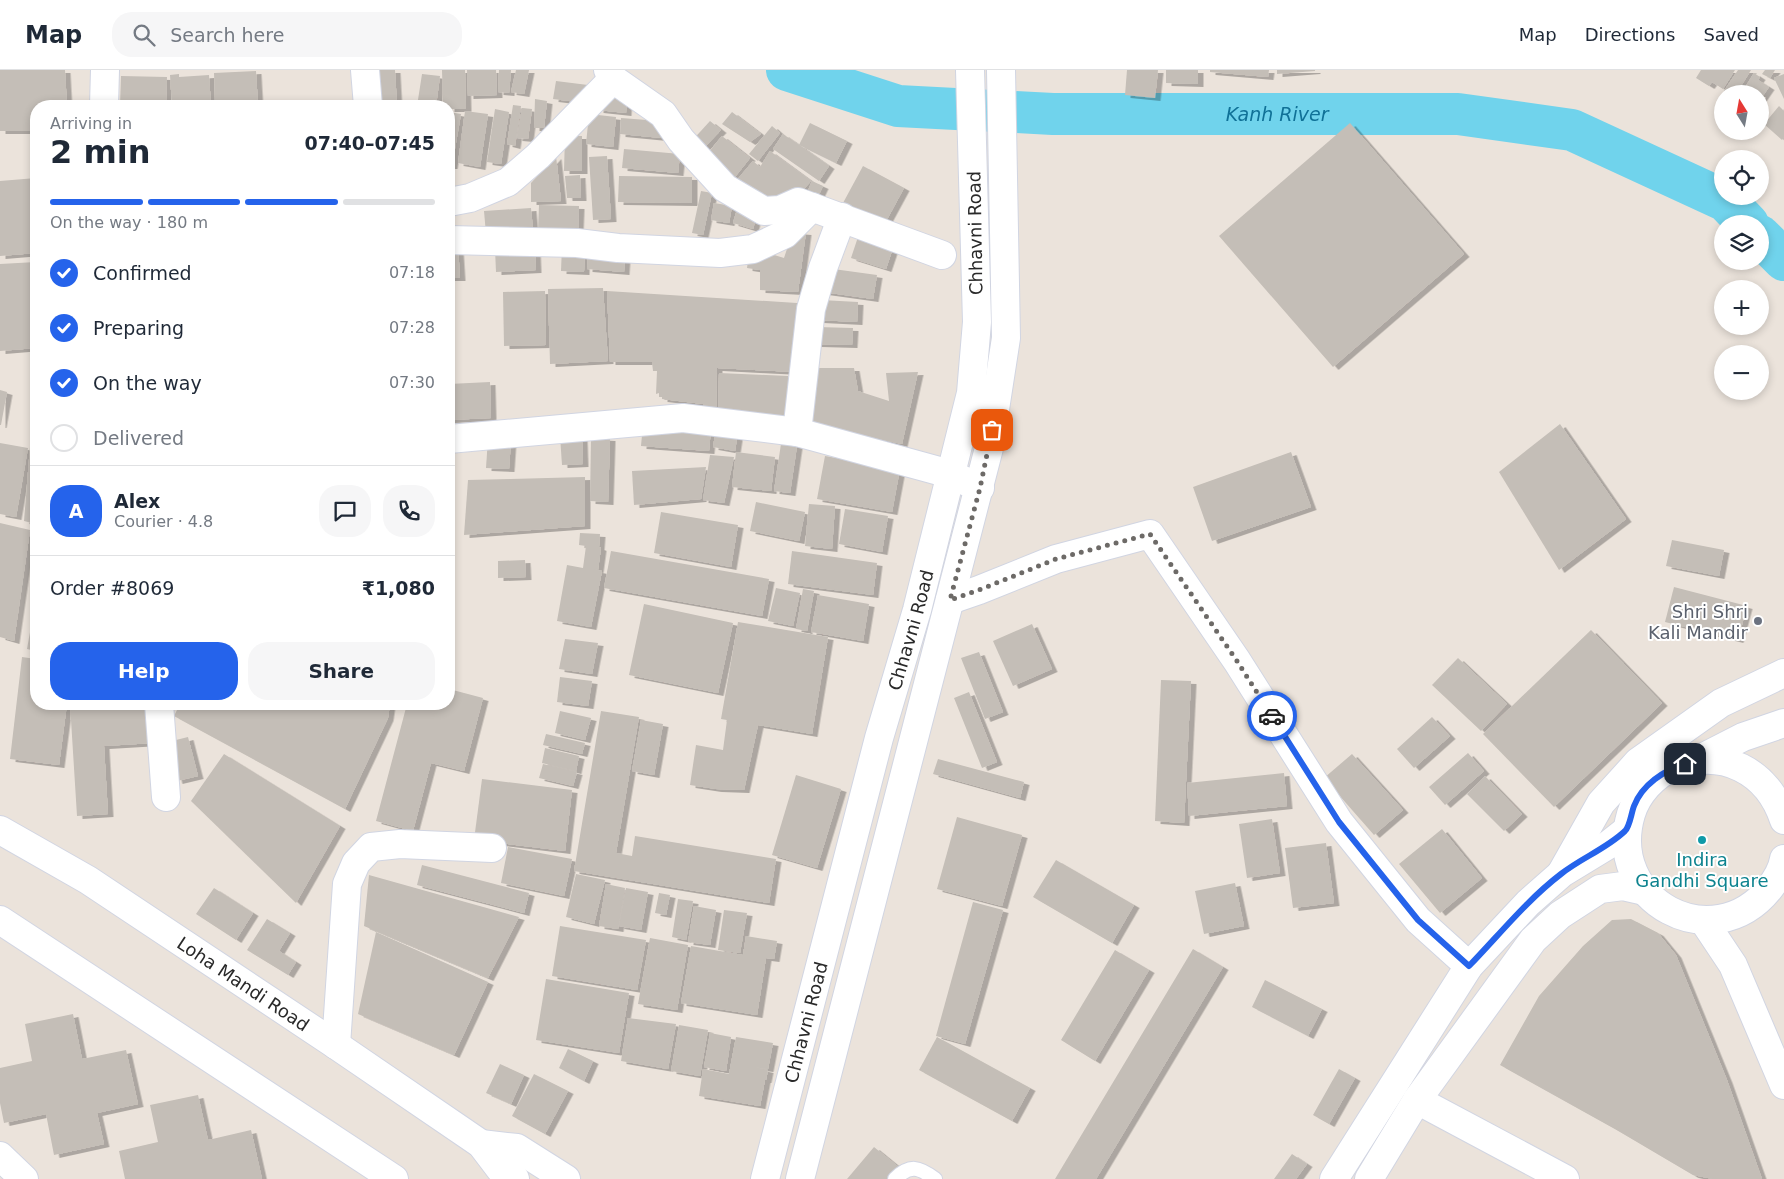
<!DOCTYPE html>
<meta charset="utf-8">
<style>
body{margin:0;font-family:"DejaVu Sans",sans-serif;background:#f6f6f7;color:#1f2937;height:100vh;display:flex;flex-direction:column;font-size:19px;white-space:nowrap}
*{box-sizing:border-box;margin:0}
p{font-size:16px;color:#747a83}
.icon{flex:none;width:28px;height:28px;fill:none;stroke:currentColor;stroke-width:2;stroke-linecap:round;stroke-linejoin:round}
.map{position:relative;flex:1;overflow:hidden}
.drawer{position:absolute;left:30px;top:30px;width:425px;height:610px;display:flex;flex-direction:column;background:#fff;border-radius:20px;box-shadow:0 2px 8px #0003}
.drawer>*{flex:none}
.needle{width:32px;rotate:349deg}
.controls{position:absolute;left:1714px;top:15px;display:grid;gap:10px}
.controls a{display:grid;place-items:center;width:55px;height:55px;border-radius:50%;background:#fff;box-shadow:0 2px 8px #0003;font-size:25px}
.pin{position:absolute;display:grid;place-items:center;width:42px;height:42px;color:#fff;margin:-21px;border-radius:10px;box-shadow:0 2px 8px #0006}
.courier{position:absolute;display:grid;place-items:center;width:50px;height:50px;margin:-25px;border:4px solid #2563eb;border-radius:50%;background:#fff;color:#222;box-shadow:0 1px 6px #0007}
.summary em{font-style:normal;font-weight:700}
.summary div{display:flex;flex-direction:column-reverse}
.summary{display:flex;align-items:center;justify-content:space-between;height:85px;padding:0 20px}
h1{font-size:32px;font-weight:700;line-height:38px}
.bar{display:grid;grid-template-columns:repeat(4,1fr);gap:8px 5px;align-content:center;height:60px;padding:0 20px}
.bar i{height:6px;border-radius:4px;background:#e0e1e3}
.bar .on{background:#2563eb}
.bar p{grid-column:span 4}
.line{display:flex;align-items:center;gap:12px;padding:0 20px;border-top:1px solid #e0e1e3}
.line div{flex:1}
.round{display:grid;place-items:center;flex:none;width:52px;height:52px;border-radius:20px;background:#f6f6f7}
ol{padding:0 20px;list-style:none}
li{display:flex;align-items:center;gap:15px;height:55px}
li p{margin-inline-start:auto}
li .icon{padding:5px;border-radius:50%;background:#2563eb;color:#fff;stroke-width:4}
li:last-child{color:#747a83}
li i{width:28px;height:28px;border:2px solid #e0e1e3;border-radius:50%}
.action{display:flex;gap:10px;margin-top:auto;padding:10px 20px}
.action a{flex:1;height:58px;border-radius:20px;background:#2563eb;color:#fff;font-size:20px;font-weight:700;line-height:58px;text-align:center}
.action a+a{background:#f6f6f7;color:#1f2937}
header{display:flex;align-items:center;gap:30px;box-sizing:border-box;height:70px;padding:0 25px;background:#fff;border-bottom:1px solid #e0e1e3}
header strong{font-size:24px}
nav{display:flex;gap:28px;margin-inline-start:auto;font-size:18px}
.search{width:350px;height:45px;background:#f6f6f7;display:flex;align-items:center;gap:12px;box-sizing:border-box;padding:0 18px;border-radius:20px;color:#747a83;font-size:19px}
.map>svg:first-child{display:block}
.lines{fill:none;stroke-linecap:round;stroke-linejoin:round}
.river{stroke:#70d3ec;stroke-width:42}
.building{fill:#c4beb7;filter:url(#shadow)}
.lane-casing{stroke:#d1d5e2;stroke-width:16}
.street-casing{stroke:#d1d5e2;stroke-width:30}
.secondary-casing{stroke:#d1d5e2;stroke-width:30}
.lane{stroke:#fff;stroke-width:14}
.street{stroke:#fff;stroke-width:28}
.secondary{stroke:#fff;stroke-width:28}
.done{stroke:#6d6a67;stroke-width:5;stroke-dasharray:0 9}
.route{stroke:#2563eb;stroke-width:6}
.worship-dot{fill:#6b7280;stroke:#fff;stroke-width:2}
.culture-dot{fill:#0f9aa8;stroke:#fff;stroke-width:2}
.labels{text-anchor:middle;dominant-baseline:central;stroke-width:4;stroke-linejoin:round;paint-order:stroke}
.street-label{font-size:18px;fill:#292929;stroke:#fff}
.worship-label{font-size:18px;fill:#5b616d;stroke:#fff;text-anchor:end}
.culture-label{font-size:18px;fill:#0d838f;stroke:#fff}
.water-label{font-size:19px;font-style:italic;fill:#107197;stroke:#fff}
</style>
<header>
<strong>Map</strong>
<div class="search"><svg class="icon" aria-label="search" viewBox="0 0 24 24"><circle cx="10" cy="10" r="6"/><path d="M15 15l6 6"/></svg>Search here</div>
<nav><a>Map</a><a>Directions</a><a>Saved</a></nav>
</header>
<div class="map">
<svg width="1784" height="1109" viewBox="0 0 1784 1109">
<defs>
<filter id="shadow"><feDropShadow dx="5.5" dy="3" stdDeviation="0" flood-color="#0004"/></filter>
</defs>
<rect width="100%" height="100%" fill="#ebe3db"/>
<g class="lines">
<g class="river">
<path id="s1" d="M787,0L898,36L1053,44H1458L1572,60L1726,131L1748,154"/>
<polyline points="1760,166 1784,190"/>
</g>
</g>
<g class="building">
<polygon points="0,0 65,0 67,36 36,36 36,44 33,44 33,61 0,61"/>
<polygon points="378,0 395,0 397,36 380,36"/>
<polygon points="442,0 465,0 466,39 449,39 449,36 443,36"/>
<polygon points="467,0 496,0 497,25 468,26"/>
<polygon points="499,0 511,0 509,23 498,22"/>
<polygon points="516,0 529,0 524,24 511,22"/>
<polygon points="1127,0 1158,0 1155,28 1125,25"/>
<polygon points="1166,0 1198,0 1198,14 1166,13"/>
<polygon points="1210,0 1269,0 1268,7 1210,2"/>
<polygon points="1277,0 1315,0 1315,1 1277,4"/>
<polygon points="1701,0 1735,0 1723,19 1712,12 1709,16 1696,8"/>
<polygon points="1738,0 1751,0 1736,24 1728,24 1724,21"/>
<polygon points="1765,0 1775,0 1770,8 1762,4"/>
<polygon points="256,1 258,36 218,36 218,33 215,32 214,3"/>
<polygon points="1754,3 1760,7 1758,10 1769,17 1760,30 1760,24 1741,24"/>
<polygon points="179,4 179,7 209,5 211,36 172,36 170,5"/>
<polygon points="422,4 440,6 436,36 417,36"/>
<polygon points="1784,4 1784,29 1774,8"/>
<polygon points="121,6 167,7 166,36 120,36"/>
<polygon points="556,11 588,15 585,33 553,29"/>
<polygon points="600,25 627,28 626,43 598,40"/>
<polygon points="535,29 547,31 544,58 534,58"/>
<polygon points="513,35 521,36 515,76 507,74"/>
<polygon points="1779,36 1784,41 1784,67 1782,70 1764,54"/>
<polygon points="648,37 672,69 620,64 621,48 647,50"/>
<polygon points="522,38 532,39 528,69 517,68"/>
<polygon points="495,39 509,42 501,94 487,92"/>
<polygon points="465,41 488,44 480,97 458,93"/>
<polygon points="449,42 461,44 452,96 449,96"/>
<polygon points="732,42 761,64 750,72 722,54"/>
<polygon points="589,44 616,47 613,77 586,74"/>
<polygon points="710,51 721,60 699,83 689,74"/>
<polygon points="810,53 847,71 836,93 799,75 829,96 819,111 773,79 783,64 799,75"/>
<polygon points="1350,53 1464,184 1333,297 1219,166"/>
<polygon points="772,56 780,63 758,91 749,84"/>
<polygon points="565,66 582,66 582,101 564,101"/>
<polygon points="722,66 750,88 731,112 703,89"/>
<polygon points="624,79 680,84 678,103 622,98"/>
<polygon points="770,81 811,111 796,128 787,120 771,138 737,110 753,91 760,97"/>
<polygon points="556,86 561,131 531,132 531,113"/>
<polygon points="607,86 611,149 593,150 589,87"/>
<polygon points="863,96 904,118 884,155 843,133"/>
<polygon points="580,105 581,128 567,128 565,106"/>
<polygon points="619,106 692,107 692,133 618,132"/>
<polygon points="36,108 36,183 0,186 0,111"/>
<polygon points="812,111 823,116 814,135 804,130"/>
<polygon points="701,121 712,123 703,165 692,163"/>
<polygon points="714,133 732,136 729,153 711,150"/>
<polygon points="539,135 579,136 578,161 538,160"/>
<polygon points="738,136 758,141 753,159 733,153"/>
<polygon points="531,138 533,161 486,164 484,141"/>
<polygon points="793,161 806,162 798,222 760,220 760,200 747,198 749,183 771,184 784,188"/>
<polygon points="860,161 895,172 886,199 851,188"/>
<polygon points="458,176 460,208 449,208 449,177"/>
<polygon points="562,176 585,177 584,202 561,201"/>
<polygon points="535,177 536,200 496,202 495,179"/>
<polygon points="588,184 625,187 624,202 587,199"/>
<polygon points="36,192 36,278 0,281 0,194"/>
<polygon points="826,198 877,205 873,229 823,222"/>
<polygon points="603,218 608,291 550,294 548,219"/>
<polygon points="545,221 546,275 504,276 503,222"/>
<polygon points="607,221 797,233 795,302 717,298 716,348 703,348 703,334 662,329 662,327 659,327 659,323 656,324 657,301 653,301 652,292 610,292"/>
<polygon points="821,230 858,232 857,252 818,250"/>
<polygon points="817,257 853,258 852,275 816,274"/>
<polygon points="813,298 854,298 858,321 889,331 886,303 918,302 902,374 809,354"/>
<polygon points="719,303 788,306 786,353 718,350"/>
<polygon points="490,312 491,348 449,350 449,314"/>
<polygon points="0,320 7,322 1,355 0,355"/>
<polygon points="643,354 711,359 709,381 641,376"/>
<polygon points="1560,354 1626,449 1559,500 1499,402"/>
<polygon points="716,359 738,362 735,381 713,377"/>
<polygon points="582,365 583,394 562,395 560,366"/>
<polygon points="591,367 610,368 608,432 590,431"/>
<polygon points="782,367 798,369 790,423 774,421"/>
<polygon points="488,368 511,370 509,399 486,398"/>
<polygon points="0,373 28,378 16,447 0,444"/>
<polygon points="30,377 36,377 36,454 24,451"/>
<polygon points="736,382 775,387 771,421 732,417"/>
<polygon points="1291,382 1311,437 1212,471 1193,417"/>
<polygon points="710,385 734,387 724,433 703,430"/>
<polygon points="825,386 900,399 892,442 817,429"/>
<polygon points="706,397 701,429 634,435 632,401"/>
<polygon points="585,407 585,456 464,465 468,410"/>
<polygon points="756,432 805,442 799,471 750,461"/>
<polygon points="809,434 835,436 832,479 805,476"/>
<polygon points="845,439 888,446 882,482 839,474"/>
<polygon points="661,442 738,455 731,497 654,483"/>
<polygon points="0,453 30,460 14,571 0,567"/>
<polygon points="580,463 600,464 599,477 601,478 598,500 592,499 602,501 591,557 557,551 567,495 583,498 586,476 579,475"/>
<polygon points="1672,470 1724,480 1719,506 1666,496"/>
<polygon points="611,481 769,509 762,546 604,518"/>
<polygon points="792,481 877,493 873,525 788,514"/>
<polygon points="525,490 526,507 498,508 498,491"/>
<polygon points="1674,517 1747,536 1738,570 1665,552"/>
<polygon points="776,518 800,523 793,556 768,551"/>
<polygon points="803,519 814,521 807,561 796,559"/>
<polygon points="818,525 869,534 863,571 811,562"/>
<polygon points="35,534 36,534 36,581 27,579"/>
<polygon points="644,534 733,553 718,623 629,605"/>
<polygon points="738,552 828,567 812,664 758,655 744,720 716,719 690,715 696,675 723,680 727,650 721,649"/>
<polygon points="1032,554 1052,599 1013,616 993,571"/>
<polygon points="1591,560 1662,633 1554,737 1483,664"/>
<polygon points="565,569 598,573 592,604 559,599"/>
<polygon points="979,582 1003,642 985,649 961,588"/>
<polygon points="22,587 36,589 36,634 67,634 59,695 10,689"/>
<polygon points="1458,588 1507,634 1481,661 1432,615"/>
<polygon points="560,607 592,611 588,636 557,632"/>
<polygon points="1161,610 1191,611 1184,753 1155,751"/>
<polygon points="449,619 483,628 464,701 431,693 413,761 376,751 407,634 449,634"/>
<polygon points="969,622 997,692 982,698 954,628"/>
<polygon points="70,634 152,634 154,673 104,676 108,744 77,746"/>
<polygon points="180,634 390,634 388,648 345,739 174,646"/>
<polygon points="560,641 591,648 585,670 555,663"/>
<polygon points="601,641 639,647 616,783 632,786 635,766 776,789 769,833 574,801"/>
<polygon points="1432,647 1450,666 1414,698 1397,679"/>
<polygon points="641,650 663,654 654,705 632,701"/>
<polygon points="546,664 585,673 582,684 543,675"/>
<polygon points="188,667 198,706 177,711 168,672"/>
<polygon points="545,678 579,686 576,701 542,693"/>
<polygon points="1468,683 1484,701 1445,735 1429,717"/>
<polygon points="224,684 340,756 296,833 191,731"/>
<polygon points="1352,684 1403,740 1374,765 1324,708"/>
<polygon points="938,689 1024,712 1020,728 933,704"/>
<polygon points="543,694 577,702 573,716 539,708"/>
<polygon points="1284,703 1287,736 1189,746 1187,713"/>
<polygon points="796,705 841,719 817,798 772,785"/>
<polygon points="1485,706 1522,744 1504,761 1467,724"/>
<polygon points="482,709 572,720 565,781 474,770"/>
<polygon points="957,747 1022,765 1002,836 937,819"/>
<polygon points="1272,749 1280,803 1247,808 1239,754"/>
<polygon points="1442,759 1482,808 1440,843 1399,794"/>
<polygon points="1326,773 1334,833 1293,838 1285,778"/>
<polygon points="508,777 572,789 564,826 501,813"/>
<polygon points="1056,790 1134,835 1112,873 1033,827"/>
<polygon points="422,795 529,823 524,843 417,815"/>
<polygon points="576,804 605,810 594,854 566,847"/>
<polygon points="369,805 519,847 488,908 364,856"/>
<polygon points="1235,813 1244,856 1204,864 1195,821"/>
<polygon points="606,814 625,818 618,859 599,856"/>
<polygon points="214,818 253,843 236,870 196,844"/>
<polygon points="626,818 648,822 641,860 619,856"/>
<polygon points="659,823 670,825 666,845 655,843"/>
<polygon points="678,829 693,831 686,870 672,867"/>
<polygon points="973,832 1003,840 965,974 936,966"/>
<polygon points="694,836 716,840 710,875 688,872"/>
<polygon points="724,840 747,843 740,883 718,880"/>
<polygon points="267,849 290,863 279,881 296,892 288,905 247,880"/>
<polygon points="1631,849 1658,863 1676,885 1727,1010 1762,1109 1713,1109 1693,1105 1615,1059 1500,995 1539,926 1583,876 1612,850"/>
<polygon points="560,856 646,870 637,920 552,906"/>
<polygon points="376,862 488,912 454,985 358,944"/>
<polygon points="746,866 777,871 774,889 766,888 757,945 681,933 691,876 743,885"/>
<polygon points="650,868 688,875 677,940 638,934"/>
<polygon points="1193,879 1223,897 1096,1109 1055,1109"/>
<polygon points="1115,880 1149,900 1095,991 1061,970"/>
<polygon points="546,909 629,923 619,983 536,970"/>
<polygon points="1265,910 1322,939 1308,966 1252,937"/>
<polygon points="73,944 82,989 126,980 138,1034 97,1043 104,1074 54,1085 46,1044 4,1053 0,1033 0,998 32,991 25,954"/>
<polygon points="628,948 676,954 668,999 621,991"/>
<polygon points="679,955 708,960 700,1006 671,1001"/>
<polygon points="710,963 731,967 726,1001 704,997"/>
<polygon points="736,967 773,973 768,999 754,997 768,1000 766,1010 765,1010 760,1036 699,1026 703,999 729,1004"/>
<polygon points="937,967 1030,1018 1012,1051 919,1000"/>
<polygon points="568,979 593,991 584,1011 559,998"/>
<polygon points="500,994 524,1005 511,1034 486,1023"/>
<polygon points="1339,999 1355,1008 1329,1054 1313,1045"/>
<polygon points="534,1004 568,1021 545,1064 512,1046"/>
<polygon points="198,1025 208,1070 251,1060 262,1109 125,1109 119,1081 158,1072 150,1035"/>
<polygon points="874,1077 901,1099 892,1109 847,1109"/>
<polygon points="1292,1084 1307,1094 1296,1109 1274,1109"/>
</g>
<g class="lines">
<g class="lane-casing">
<path id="lane" d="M895,1109C910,1094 919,1097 935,1109"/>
</g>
<g class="street-casing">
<g id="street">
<polyline points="365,0 368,36"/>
<polyline points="608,0 613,9 663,44 681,70 725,118 764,141 780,140 798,132 942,185"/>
<polyline points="104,36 105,0"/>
<polyline points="449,132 470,128 508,112 538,86 613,9"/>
<polyline points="449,170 577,173 618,178 720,183 753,179 785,164 812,137"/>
<polyline points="797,362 811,239 823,198 842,147"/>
<polyline points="449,369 683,348 797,362 950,404 980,418"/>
<polyline points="950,530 979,520 1056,489 1150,464 1237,591 1339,752 1418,850 1469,896"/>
<polyline points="159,634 166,727"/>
<polyline points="0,850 394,1109"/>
<polyline points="336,975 347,814 356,793 371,777 400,774 492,778"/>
<polyline points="1417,1030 1565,1109"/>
<polyline points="0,1086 24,1109"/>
</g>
</g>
<g class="secondary-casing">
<g id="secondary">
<polyline points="1698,690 1743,667 1784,653"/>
<path d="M1784,750C1768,701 1722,677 1673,697C1654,705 1637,724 1631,744C1605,832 1713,888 1769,819C1776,810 1782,801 1784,789"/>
<path id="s2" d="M0,760L88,810L336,975L481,1074L500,1099L515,1109"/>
<polyline points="1562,802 1601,733 1638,692 1721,633 1784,603"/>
<polyline points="1703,850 1733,895 1784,1015"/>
<polyline points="481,1074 517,1078 566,1109"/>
<path id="s3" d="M765,1109L879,668L917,540L971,323L977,252L970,0"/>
<polyline points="800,1109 989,378 1006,268 1001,0"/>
<polyline points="1334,1109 1469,896 1528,833 1562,803 1608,775 1627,760"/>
<polyline points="1369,1109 1417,1030 1533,870 1560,845 1600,819 1623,816 1645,821"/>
</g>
</g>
<use href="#lane" class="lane"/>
<use href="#street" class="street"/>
<use href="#secondary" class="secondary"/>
</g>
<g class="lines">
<polyline class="done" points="992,360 980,418 950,530 979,520 1056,489 1150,464 1237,591 1272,646"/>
<path class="route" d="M1272,646L1339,752L1418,850L1469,896C1499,865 1527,830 1561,804C1581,788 1606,779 1625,761C1630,756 1631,744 1634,736C1642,715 1664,700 1685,694"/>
</g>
<circle class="worship-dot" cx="1758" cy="551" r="5"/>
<circle class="culture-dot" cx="1702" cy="770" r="5"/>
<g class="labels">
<g class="street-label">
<text transform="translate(975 163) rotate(-91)">Chhavni Road</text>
<text stroke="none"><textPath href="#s3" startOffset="568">Chhavni Road</textPath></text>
<text stroke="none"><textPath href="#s2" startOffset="288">Loha Mandi Road</textPath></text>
<text stroke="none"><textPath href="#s3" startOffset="162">Chhavni Road</textPath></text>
</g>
<g class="worship-label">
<text x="1748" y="541">Shri Shri<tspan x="1748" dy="21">Kali Mandir</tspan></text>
</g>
<g class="culture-label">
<text x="1702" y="789">Indira<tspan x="1702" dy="21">Gandhi Square</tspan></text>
</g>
<g class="water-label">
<text stroke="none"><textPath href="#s1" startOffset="496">Kanh River</textPath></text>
</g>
</g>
</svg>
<div class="controls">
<a><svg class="needle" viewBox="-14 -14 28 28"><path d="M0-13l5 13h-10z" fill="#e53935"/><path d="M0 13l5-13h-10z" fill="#747a83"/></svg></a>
<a><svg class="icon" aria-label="locate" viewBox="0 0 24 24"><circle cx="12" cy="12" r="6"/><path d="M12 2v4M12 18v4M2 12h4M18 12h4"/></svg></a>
<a><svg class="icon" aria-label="layers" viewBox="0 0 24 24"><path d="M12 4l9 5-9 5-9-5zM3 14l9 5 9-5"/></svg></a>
<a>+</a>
<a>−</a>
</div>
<div class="pin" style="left:992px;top:360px;background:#ea580c"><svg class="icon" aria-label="bag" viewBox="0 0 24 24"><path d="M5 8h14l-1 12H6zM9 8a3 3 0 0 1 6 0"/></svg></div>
<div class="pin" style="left:1685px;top:694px;background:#1f2937"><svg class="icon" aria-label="home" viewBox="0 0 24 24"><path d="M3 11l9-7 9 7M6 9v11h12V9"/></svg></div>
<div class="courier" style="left:1272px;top:646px"><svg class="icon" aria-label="car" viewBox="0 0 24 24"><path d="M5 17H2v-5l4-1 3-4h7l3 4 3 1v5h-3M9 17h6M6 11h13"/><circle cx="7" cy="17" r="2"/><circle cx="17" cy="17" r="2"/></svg></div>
<section class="drawer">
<div class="summary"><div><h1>2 min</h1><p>Arriving in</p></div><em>07:40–07:45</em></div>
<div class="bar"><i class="on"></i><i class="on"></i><i class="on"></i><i></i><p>On the way · 180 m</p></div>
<ol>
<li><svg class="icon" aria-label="check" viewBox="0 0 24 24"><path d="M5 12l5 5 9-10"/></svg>Confirmed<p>07:18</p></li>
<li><svg class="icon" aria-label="check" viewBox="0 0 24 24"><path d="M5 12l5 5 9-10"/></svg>Preparing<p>07:28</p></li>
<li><svg class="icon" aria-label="check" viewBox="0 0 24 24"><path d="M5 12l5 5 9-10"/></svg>On the way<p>07:30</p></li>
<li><i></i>Delivered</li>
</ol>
<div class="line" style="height:90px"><b class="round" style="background:#2563eb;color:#fff">A</b><div><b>Alex</b><p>Courier · 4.8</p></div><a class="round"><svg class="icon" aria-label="chat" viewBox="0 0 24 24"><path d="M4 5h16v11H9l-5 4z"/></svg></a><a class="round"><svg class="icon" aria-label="phone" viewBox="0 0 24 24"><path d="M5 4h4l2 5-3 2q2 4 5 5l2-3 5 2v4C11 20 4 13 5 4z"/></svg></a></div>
<div class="line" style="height:65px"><div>Order #8069</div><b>₹1,080</b></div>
<div class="action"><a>Help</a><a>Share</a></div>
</section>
</div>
